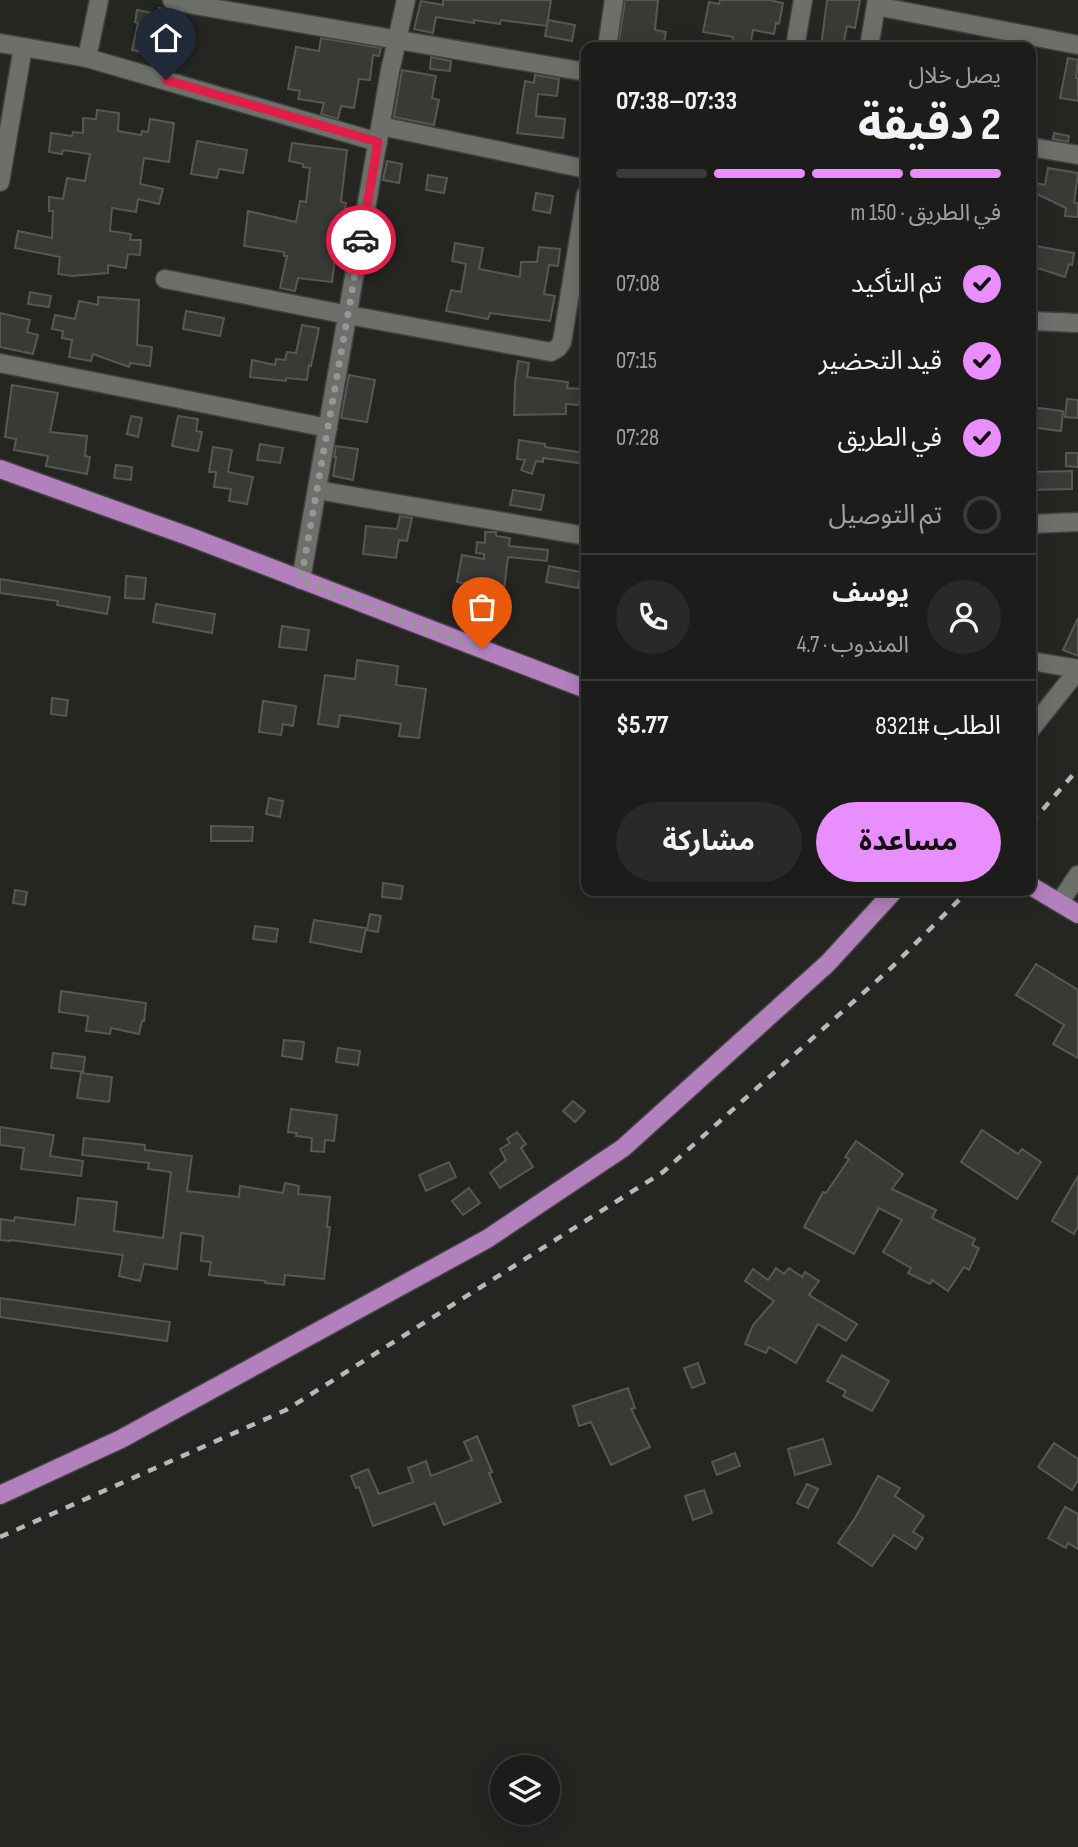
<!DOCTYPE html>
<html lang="ar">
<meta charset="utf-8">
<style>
body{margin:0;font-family:"Sofia Sans Condensed","Noto Sans Arabic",sans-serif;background:#292927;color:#f1f3f6;direction:rtl;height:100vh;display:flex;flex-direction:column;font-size:26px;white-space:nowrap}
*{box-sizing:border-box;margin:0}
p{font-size:23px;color:#a0a1a2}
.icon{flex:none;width:38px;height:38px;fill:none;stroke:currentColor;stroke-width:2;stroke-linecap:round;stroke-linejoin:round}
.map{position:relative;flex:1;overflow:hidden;direction:ltr}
.drawer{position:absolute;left:581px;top:42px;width:455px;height:854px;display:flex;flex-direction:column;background:#1c1c1a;border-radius:14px;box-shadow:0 4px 18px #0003,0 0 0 2px #3a3a39;direction:rtl}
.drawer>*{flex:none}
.tools{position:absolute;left:490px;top:1755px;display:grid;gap:14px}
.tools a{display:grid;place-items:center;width:70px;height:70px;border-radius:50%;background:#1c1c1a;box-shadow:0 4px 18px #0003,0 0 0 2px #3a3a39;font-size:35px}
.pin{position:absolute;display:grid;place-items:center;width:60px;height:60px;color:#fff;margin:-72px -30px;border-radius:50% 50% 50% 0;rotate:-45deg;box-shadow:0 0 7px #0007}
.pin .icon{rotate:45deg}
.courier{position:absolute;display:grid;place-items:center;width:70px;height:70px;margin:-35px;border:5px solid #e11d48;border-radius:50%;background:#fff;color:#222;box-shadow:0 2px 9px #0007}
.headline em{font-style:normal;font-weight:700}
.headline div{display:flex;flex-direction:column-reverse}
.headline{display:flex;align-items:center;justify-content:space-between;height:119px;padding:0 35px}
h1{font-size:46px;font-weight:700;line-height:52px}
.bar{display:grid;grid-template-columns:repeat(4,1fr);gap:10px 7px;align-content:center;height:84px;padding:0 35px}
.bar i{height:9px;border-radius:5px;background:#3a3a39}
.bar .on{background:#e88eff}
.bar p{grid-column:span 4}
.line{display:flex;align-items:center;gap:18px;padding:0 35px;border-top:2px solid #3a3a39}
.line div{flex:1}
.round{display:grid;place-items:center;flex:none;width:74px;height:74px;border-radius:37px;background:#292927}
ol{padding:0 35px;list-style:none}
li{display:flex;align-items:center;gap:21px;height:77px}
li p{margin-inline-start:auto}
li .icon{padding:7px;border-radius:50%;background:#e88eff;color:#111;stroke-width:4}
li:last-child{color:#a0a1a2}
li i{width:38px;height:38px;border:4px solid #3a3a39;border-radius:50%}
.button{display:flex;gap:14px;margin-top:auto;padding:14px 35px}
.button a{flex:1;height:80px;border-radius:42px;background:#e88eff;color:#111;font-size:28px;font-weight:700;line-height:80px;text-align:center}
.button a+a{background:#292927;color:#f1f3f6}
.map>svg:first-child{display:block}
.building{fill:#393a36;stroke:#565853;stroke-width:2}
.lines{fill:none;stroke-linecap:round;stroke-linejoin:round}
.minor-casing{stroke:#41423e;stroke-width:21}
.major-casing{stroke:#41423e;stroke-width:21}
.minor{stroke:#6d6f6a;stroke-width:18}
.major{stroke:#b280bd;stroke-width:18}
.rail{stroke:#b8b9b6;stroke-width:4.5;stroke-dasharray:9 9;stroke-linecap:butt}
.done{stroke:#969794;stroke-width:7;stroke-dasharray:0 12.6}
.route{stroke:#e11d48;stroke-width:9}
</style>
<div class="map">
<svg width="1078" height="1847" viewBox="0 0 1078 1847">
<rect width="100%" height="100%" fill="#252622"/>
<g class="building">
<polygon points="443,0 551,0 547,26 501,20 500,24 474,20 474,23 436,17 433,33 414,29 421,1 443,5"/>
<polygon points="625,0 658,0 655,30 666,32 663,47 618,47"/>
<polygon points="720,0 769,0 783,3 779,24 776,23 774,34 753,30 750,47 732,45 733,37 703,32 709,2 719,4"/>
<polygon points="827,0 860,0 855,28 847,26 843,47 821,47"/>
<polygon points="159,8 179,13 170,58 132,50 138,23 135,22 137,10 158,14"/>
<polygon points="548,20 575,25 572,41 545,36"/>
<polygon points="321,38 381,48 379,56 373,55 370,80 359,79 354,108 341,106 338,119 321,114 324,103 298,99 300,91 288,89 296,47 319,51"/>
<polygon points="431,57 451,61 450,71 430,69"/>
<polygon points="1068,58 1078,60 1076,78 1078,79 1078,101 1060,98"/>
<polygon points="402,70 436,76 432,98 439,100 434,125 394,117"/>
<polygon points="535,75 559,79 557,96 538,94 536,116 565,119 563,138 517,133 525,81 534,83"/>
<polygon points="97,110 119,113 118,131 141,135 142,131 148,132 150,119 174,123 169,162 144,158 140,184 163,189 159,204 138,199 136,212 112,208 110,231 131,234 130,240 141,240 140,255 128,254 126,268 108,265 108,273 72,276 58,274 60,257 15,248 18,231 52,238 53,211 49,211 49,197 63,199 67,178 85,181 90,154 63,150 62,154 49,152 51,133 72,136 73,132 83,133 83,118 96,119"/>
<polygon points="1054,133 1069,136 1068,142 1053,139"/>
<polygon points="197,141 247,150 243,173 219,169 217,178 191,174"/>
<polygon points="292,143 347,150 341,202 346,203 339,244 337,243 332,282 298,278 295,291 280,288 287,256 284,256 284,252 244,246 248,211 296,222 300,201 306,202 310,168 303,167 303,164 289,161"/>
<polygon points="387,161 402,164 399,183 383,180"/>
<polygon points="1048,168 1078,173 1074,203 1078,203 1078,217 1065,216 1066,208 1031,191 1031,182 1045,185"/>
<polygon points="428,175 447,178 444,193 426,190"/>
<polygon points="536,193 553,196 550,213 533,210"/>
<polygon points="455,243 483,248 479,269 520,277 521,262 537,262 539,247 560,249 558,266 549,265 544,294 555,296 550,321 490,313 488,319 446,311 451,290 461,292 466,264 452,261"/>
<polygon points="1031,245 1074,253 1072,265 1069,264 1065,277 1031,266"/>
<polygon points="30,292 51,296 49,307 28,304"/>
<polygon points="98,297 139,300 137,345 152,347 150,366 130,363 129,367 93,354 91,361 69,357 72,340 62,338 63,331 52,329 55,315 75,319 79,301 98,305"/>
<polygon points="186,311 224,318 220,336 183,329"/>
<polygon points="0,313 30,320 27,332 38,335 33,354 0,347"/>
<polygon points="302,325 319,328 311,366 309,365 307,380 286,378 286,381 250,377 252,360 275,365 276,359 285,360 287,352 296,353"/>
<polygon points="518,361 529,363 527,377 568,382 567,388 581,389 579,405 566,404 566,414 514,415 515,384"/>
<polygon points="349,375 375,380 367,422 341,418"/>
<polygon points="12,385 58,393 50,432 87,436 85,456 90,457 87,474 46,466 48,456 14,450 16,439 5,437"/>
<polygon points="1067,399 1078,400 1078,418 1065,417"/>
<polygon points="1031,407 1063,411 1061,431 1031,427"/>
<polygon points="131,416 142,418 138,437 127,434"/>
<polygon points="178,416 198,419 196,431 202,432 198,451 172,446"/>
<polygon points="519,440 545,444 545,447 586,453 586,464 543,458 543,462 536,461 532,474 521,470 525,460 517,459"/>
<polygon points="260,444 283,448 280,463 257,460"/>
<polygon points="336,446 358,449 353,480 333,476 336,457 334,457"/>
<polygon points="213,447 232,450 228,472 253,477 247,504 229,501 231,489 214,487 216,472 209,472"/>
<polygon points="1066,453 1078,453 1078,467 1066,466"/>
<polygon points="116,465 132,467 131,480 114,478"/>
<polygon points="1072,471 1072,489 1031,490 1031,472"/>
<polygon points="513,490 544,495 541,510 510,505"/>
<polygon points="400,516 412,518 407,541 399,540 396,558 363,554 366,526 397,529"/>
<polygon points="485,532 496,532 496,536 510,538 509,546 548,550 547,561 508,557 504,589 483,587 457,582 462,555 484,559 484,554 476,553 477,542 485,543"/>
<polygon points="549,566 581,572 578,588 546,582"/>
<polygon points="126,576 146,578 144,599 125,598"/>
<polygon points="0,579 110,597 107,614 57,605 58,601 0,593"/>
<polygon points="156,604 215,614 212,633 153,622"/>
<polygon points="1078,618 1078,656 1063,650"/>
<polygon points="282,626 309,630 306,650 279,647"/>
<polygon points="357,660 398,666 396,685 426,689 419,738 399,736 401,724 340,715 338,727 318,724 325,675 355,679"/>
<polygon points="52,698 68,700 66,716 51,714"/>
<polygon points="263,701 296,706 293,726 283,724 281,735 259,732"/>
<polygon points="269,798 283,801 280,817 266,814"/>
<polygon points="211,826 253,827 252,841 211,841"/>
<polygon points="383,883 403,886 401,899 382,897"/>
<polygon points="15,890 27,892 25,905 13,903"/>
<polygon points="370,914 381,916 378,932 367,930"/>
<polygon points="314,920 366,928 361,952 310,942"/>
<polygon points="255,926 278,929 276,942 253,939"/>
<polygon points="1036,964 1078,990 1078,1058 1053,1044 1064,1025 1016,995"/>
<polygon points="61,991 146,1003 144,1021 142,1021 139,1034 111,1028 110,1034 86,1031 88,1016 59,1012"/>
<polygon points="284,1040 304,1042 302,1059 282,1056"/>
<polygon points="338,1048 360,1051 358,1065 336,1062"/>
<polygon points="53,1053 85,1057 83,1072 51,1068"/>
<polygon points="81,1073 112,1077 109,1102 77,1098"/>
<polygon points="573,1101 585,1111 575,1122 563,1111"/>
<polygon points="291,1109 337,1115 334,1141 325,1140 324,1152 311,1151 312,1138 296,1136 297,1133 288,1132"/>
<polygon points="0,1127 54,1135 50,1156 83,1161 81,1176 21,1169 24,1148 0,1145"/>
<polygon points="982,1130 1018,1154 1022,1149 1041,1162 1017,1199 961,1162"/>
<polygon points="517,1132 526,1144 521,1148 533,1167 500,1188 490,1173 506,1160 500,1149 510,1143 507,1139"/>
<polygon points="84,1138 145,1145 145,1150 192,1156 187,1191 239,1197 240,1186 283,1193 285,1183 299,1186 298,1194 330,1197 327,1227 330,1227 324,1279 285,1275 284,1285 265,1283 266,1281 209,1275 211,1262 201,1261 203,1236 181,1233 177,1269 144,1264 140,1281 119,1276 123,1255 11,1240 10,1241 0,1240 1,1219 14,1221 15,1217 75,1225 78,1198 117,1202 114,1231 163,1238 171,1172 148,1169 149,1163 82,1155"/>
<polygon points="856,1141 903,1174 892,1189 936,1210 932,1218 975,1239 972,1245 979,1248 969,1270 964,1267 948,1291 932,1280 930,1284 908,1273 911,1268 883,1252 902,1220 879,1208 854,1254 804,1227 823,1192 826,1193 849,1159 845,1157"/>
<polygon points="449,1162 456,1177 426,1191 419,1175"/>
<polygon points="1078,1176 1078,1227 1074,1234 1052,1221"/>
<polygon points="469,1188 480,1203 463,1215 452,1201"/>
<polygon points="776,1268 784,1274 789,1268 802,1277 805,1272 819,1281 809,1295 857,1324 846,1341 818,1324 796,1363 769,1347 766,1353 745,1344 753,1325 774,1301 745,1281 753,1269 768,1280"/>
<polygon points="0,1298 170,1322 167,1341 0,1317"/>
<polygon points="842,1355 889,1381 872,1411 843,1396 846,1391 827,1381"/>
<polygon points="698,1363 705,1383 692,1388 684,1368"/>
<polygon points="628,1388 635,1408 631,1409 650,1447 611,1465 591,1422 579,1426 573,1406"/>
<polygon points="477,1436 492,1472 489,1473 501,1502 444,1525 435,1503 373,1526 359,1487 356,1488 351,1476 368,1469 379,1494 413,1482 408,1468 426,1461 431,1476 472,1460 464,1442"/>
<polygon points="823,1439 831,1464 795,1475 788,1449"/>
<polygon points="1054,1443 1078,1459 1078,1480 1072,1490 1038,1467"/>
<polygon points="735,1453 740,1466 717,1475 712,1462"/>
<polygon points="878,1476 900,1488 895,1496 924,1516 913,1532 923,1538 916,1549 894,1535 872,1566 838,1543 855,1518"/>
<polygon points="807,1484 818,1489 808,1508 797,1503"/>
<polygon points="704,1490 712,1513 693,1520 685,1496"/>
<polygon points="1065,1507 1078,1514 1078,1549 1068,1543 1066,1548 1048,1538"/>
</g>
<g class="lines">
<g class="minor-casing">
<g id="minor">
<polyline points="172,0 194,5 586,72"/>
<polyline points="876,6 1078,45"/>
<polyline points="0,43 87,58 378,142"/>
<polyline points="607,47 614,0"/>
<polyline points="795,47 803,0"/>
<polyline points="869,47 877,0"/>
<polyline points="87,58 99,0"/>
<polyline points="381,126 586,169"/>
<polyline points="1031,147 1078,155"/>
<polyline points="0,182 23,47"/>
<polyline points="165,279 348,315 551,352 558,348 562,342 586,194"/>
<polyline points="1031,321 1078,323"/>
<polyline points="0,363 328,428"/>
<polyline points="317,490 586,536"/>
<polyline points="1031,524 1078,522"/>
<polyline points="301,580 390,71 406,0"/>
<polyline points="1031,661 1078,669"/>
<polyline points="1031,729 1078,670"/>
<polyline points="1060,902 1078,875"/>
</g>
</g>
<g class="major-casing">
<g id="major">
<polyline points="0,469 188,536 586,689"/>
<polyline points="1031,886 1078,914"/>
<polyline points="0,1495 121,1439 487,1239 623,1148 828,963 894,891"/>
</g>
</g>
<use href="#minor" class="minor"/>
<use href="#major" class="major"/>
<g class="rail">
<polyline points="1031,823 1078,769"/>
<polyline points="0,1537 286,1410 663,1172 891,968 968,891"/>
</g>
</g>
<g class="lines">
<polyline class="done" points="361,240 301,580 482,649"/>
<polyline class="route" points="166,80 378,142 361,240"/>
</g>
</svg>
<div class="tools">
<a><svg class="icon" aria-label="layers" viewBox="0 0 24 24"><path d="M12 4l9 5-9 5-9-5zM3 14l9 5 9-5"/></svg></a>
</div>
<div class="pin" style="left:482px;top:649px;background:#ea580c"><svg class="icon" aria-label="bag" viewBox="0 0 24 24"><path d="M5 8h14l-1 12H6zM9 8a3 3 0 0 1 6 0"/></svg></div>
<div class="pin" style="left:166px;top:80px;background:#1f2937"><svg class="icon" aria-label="home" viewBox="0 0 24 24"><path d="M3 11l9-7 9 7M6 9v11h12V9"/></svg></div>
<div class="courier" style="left:361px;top:240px"><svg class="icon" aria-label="car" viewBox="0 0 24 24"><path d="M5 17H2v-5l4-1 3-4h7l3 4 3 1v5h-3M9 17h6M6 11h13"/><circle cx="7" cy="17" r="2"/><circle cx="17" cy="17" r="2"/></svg></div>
<section class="drawer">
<div class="headline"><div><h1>2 دقيقة</h1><p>يصل خلال</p></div><em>07:33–07:38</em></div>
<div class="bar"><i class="on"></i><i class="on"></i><i class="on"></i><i></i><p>في الطريق · 150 m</p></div>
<ol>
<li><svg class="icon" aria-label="check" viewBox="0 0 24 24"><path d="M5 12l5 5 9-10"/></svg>تم التأكيد<p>07:08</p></li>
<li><svg class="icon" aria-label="check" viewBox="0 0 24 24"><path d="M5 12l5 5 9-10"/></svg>قيد التحضير<p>07:15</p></li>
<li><svg class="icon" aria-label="check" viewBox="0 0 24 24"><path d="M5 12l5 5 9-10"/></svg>في الطريق<p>07:28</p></li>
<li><i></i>تم التوصيل</li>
</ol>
<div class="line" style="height:126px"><a class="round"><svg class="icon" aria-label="person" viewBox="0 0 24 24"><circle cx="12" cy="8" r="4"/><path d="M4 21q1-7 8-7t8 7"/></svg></a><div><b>يوسف</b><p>المندوب · 4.7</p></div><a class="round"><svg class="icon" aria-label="phone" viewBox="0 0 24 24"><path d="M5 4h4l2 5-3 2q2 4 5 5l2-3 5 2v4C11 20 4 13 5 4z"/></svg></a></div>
<div class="line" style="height:91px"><div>الطلب #8321</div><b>$5.77</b></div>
<div class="button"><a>مساعدة</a><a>مشاركة</a></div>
</section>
</div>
